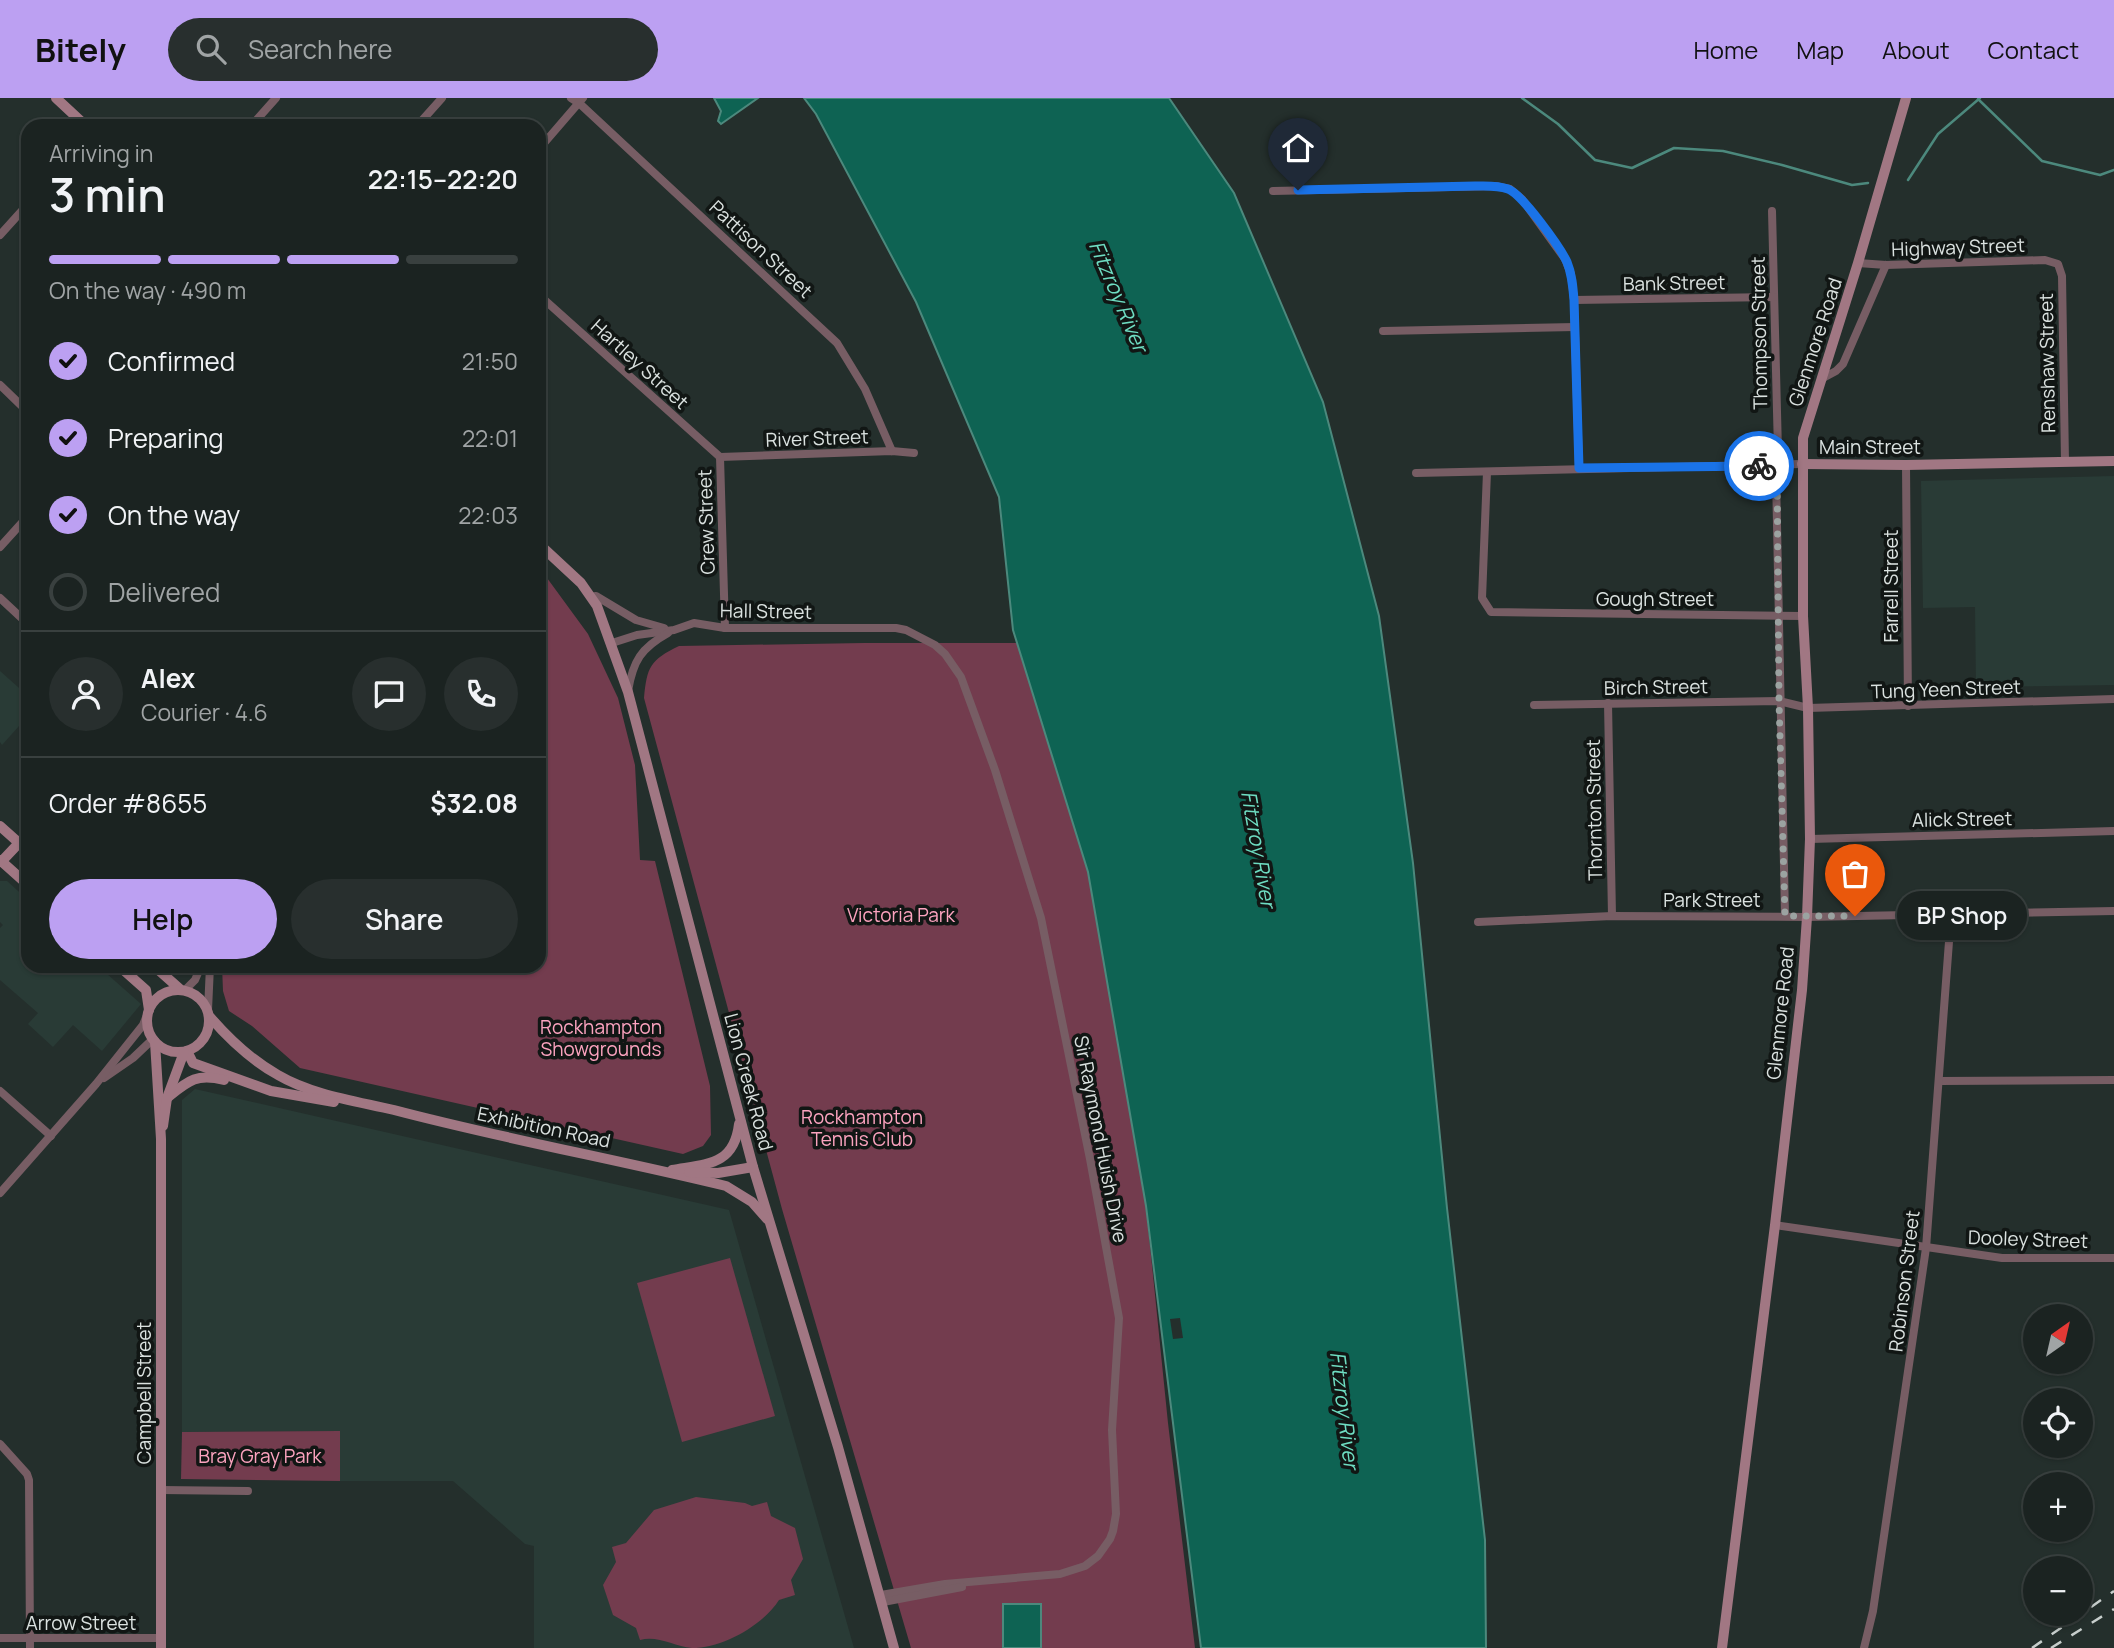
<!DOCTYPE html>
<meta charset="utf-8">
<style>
body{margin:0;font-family:Manrope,sans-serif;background:#282f2e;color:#f1f3f6;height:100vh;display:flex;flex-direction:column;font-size:26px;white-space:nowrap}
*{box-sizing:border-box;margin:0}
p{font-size:23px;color:#a0a4a5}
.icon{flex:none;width:38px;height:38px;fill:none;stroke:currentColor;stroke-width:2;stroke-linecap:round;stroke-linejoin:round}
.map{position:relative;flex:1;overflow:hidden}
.panel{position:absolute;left:21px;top:21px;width:525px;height:854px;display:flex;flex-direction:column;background:#1b2321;border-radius:21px;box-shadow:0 2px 5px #0004,0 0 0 2px #39403f}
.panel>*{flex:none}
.needle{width:46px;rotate:34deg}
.buttons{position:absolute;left:2023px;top:1206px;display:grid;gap:14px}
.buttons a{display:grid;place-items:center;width:70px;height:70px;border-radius:50%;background:#1b2321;box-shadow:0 2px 5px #0004,0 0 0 2px #39403f;font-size:35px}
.pin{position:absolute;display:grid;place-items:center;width:60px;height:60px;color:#fff;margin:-72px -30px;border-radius:50% 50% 50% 0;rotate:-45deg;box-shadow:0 0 7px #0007}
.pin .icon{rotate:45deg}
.courier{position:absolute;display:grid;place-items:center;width:70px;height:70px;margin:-35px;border:5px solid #1a73e8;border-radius:50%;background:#fff;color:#222;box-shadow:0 2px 9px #0007}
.bubble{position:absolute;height:49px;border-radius:24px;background:#1b2321;box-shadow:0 2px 5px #0004,0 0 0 2px #39403f;font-size:23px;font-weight:600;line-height:49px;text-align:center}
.summary em{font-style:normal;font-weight:600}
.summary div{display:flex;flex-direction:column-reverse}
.summary{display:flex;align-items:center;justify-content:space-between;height:119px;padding:0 28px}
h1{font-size:46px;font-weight:600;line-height:52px}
.bar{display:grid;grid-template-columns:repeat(4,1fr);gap:10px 7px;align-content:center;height:84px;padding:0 28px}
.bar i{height:9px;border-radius:5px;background:#39403f}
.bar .active{background:#bca0f2}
.bar p{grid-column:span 4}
.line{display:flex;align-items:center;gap:18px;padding:0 28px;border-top:2px solid #39403f}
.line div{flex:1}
.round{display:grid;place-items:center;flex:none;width:74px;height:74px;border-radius:37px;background:#282f2e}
ol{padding:0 28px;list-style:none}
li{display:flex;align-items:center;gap:21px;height:77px}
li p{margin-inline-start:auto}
li .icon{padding:7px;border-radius:50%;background:#bca0f2;color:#111;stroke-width:4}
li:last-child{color:#a0a4a5}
li i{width:38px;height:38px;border:4px solid #39403f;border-radius:50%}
.cta{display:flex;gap:14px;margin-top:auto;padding:14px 28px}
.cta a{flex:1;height:80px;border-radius:42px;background:#bca0f2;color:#111;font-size:28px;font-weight:600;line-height:80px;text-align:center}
.cta a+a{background:#282f2e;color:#f1f3f6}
header{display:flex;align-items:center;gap:42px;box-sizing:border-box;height:98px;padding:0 35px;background:#bca0f2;color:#111}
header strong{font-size:33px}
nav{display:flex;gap:38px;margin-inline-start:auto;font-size:24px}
.search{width:490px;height:63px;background:#282f2e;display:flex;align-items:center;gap:18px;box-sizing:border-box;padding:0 24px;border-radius:38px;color:#a0a4a5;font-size:26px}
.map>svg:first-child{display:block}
.built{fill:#293b36}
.green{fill:#733c4e}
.water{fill:#0e6353;stroke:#4c897d;stroke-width:2}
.pier{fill:#242f2c}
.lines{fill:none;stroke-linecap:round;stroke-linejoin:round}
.stream{stroke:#4c897d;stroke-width:2.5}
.street{stroke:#775d64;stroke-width:8}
.secondary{stroke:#a17783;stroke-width:10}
.rail{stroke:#c7cecc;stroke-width:2.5;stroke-dasharray:12 12;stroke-linecap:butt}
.done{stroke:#9ba3a1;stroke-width:7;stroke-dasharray:0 12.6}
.route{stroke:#1a73e8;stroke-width:9}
.labels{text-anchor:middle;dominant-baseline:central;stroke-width:7;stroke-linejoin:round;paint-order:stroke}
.street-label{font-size:19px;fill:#dbe2e0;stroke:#111614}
.park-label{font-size:19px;fill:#fca3bf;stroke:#111614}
.water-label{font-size:21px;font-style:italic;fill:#6eddc2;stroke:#111614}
</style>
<header>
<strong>Bitely</strong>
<div class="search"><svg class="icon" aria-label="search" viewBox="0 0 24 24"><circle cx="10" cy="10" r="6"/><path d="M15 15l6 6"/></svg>Search here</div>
<nav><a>Home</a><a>Map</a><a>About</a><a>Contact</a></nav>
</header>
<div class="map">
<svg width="2114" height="1550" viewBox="0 0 2114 1550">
<rect width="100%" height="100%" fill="#242f2c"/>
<g class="built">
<polygon points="2114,378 2114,587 1976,589 1975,509 1923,510 1921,383"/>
<polygon points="0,573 28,598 28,618 2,647 0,644"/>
<polygon points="0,783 7,783 28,802 28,868 98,868 141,906 102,953 73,927 53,949 28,926 38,915 0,882 0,830 3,827 0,824"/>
<polygon points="195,991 729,1112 854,1550 534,1550 534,1448 525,1446 453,1383 340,1383 339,1333 182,1334 182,1002"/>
</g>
<g class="green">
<polygon points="539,469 588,536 618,600 635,667 640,762 655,763 710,988 711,1037 703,1048 683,1056 300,970 252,928 229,913 223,893 222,868 539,868"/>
<path d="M864,545H1017L1088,774L1146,1108L1168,1325L1195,1550H911L782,1111L644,600C647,569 650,562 679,548Z"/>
<polygon points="730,1160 775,1318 682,1344 637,1185"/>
<polygon points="340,1333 340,1383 181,1381 182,1334"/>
<path d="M696,1399L745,1405L752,1408L767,1404L771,1418L795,1430L803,1461L791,1482L795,1497L779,1502C763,1527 723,1550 692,1550C674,1548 657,1537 640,1542L636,1530L613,1517L603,1487L616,1464L612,1449L626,1445L654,1412Z"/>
</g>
<g class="water">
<polygon points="714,0 758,0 721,26 718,23 721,13"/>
<polygon points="804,0 1169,0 1234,95 1323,304 1379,518 1413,765 1447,1110 1485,1442 1486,1550 1201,1550 1146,1108 1088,774 1013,532 999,399 916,204 816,16"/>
<rect x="1003" y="1506" width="38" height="44"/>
</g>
<polygon class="pier" points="1180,1220 1183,1240 1173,1241 1170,1221"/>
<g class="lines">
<g class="stream">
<polyline points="1522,0 1558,26 1595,62 1632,70 1674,50 1723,53 1782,67 1852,87 1868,85"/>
<polyline points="1978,1 2042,63 2100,77 2114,72"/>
<polyline points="1908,82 1938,36 1980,0"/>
</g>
<g class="street">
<polyline points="571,0 579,5 837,245 865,291 892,353"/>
<polyline points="251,28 276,0"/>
<polyline points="417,28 442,0"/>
<polyline points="539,51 583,0"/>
<polyline points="1273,93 1495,88 1510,91 1522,101 1565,161 1571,176 1574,202 1579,370"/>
<polyline points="1772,113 1778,353 1776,378 1785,818"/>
<polyline points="0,137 28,106"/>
<polyline points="1858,165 1886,167 2045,162 2058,166 2062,178 2065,364"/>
<polyline points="539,197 720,359"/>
<polyline points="1574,202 1774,199"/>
<polyline points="1383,233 1575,229"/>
<polyline points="1823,280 1836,273 1843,266 1886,167"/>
<polyline points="0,287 28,314"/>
<polyline points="720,359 892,353 914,355"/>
<polyline points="720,359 725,530"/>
<polyline points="1906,367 1908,608"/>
<polyline points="1487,374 1482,500 1491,514 1803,518"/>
<polyline points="1416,375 1802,366"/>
<polyline points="0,449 28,418"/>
<polyline points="591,499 596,498 636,522 664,530"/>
<polyline points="0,500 28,526"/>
<polyline points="612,545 637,537 674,532 694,525 725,530 896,530 906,532 935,547 945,556 961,579 995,672 1041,820 1090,1061 1119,1220 1112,1332 1116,1416 1113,1433 1110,1441 1098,1458 1085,1468 1060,1476 945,1486 881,1497"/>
<path d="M628,593C633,563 641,550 668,535"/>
<polyline points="1608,605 1612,818"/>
<polyline points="1534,607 1779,603 1808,610 2114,601"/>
<polyline points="1810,741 2114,733"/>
<polyline points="19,745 28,730"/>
<polyline points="1478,824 1612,818 1807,819 2114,813"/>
<polyline points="127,875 138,873 143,868"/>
<polyline points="185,892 195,882 201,868"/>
<polyline points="208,912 210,868"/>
<polyline points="104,980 133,960 153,941"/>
<polyline points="1939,983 2114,982"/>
<polyline points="0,993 51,1038"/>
<polyline points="0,1095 96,986 143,927 147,917"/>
<polyline points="1775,1127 2002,1160 2114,1160"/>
<polyline points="0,1346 27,1376 29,1382 30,1550"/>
<polyline points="161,1392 248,1393"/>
<polyline points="883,1504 962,1489"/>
<polyline points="0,1540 161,1540"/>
<polyline points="1864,1550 1873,1513 1926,1150 1951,817"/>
</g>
<g class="secondary">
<polyline points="56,0 86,28"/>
<polyline points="1802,366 1906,367 2114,363"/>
<polyline points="539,446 581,485 597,508 628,594 753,1069 838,1349 894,1550"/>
<polyline points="0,728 28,753"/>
<polyline points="0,762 28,787"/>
<polyline points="1,764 19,745"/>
<polyline points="119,868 146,892 149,912"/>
<polyline points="154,868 181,892"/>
<circle cx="178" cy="923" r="31"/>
<path d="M210,919C229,941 251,962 278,977C312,997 356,1003 394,1012C504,1041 615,1061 726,1088L752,1104L767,1121"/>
<polyline points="155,944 161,1041 161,1550"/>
<polyline points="187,953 193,965 271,993 334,1004"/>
<path d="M167,1000C188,983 196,975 224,982"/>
<polyline points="163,1028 167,1000 184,954"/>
<path d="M672,1072C706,1066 734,1068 739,1026"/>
<polyline points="689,1074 718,1075 753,1069"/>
<polyline points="1722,1550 1775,1127 1802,892 1807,819 1810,741 1808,610 1803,518 1803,340 1858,165 1906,0"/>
</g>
<g class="rail">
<polyline points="2032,1550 2114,1493"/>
<polyline points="2051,1550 2114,1511"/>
</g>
</g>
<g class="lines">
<polyline class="done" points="1759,368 1777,366 1779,603 1785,818 1855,818"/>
<path class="route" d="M1298,92L1475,88C1486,88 1497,87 1508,91C1522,96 1560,149 1567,164C1572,176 1573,189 1574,202L1579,370L1759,368"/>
</g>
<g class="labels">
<g class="street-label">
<text transform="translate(1958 149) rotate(-2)">Highway Street</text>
<text transform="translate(761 151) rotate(43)">Pattison Street</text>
<text transform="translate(1674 185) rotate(-1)">Bank Street</text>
<text transform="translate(1759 235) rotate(-91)">Thompson Street</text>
<text transform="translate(1815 244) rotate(-72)">Glenmore Road</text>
<text transform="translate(2047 265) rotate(-91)">Renshaw Street</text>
<text transform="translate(640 266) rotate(42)">Hartley Street</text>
<text transform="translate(817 340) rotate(-2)">River Street</text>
<text x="1870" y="349">Main Street</text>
<text transform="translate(706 424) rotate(-92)">Crew Street</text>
<text transform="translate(1891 488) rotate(-90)">Farrell Street</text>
<text x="1655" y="501">Gough Street</text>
<text transform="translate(766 513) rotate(1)">Hall Street</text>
<text transform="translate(1656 589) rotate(-1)">Birch Street</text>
<text transform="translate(1946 591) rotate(-2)">Tung Yeen Street</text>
<text transform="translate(1594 712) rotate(-91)">Thornton Street</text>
<text transform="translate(1962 721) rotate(-1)">Alick Street</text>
<text x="1712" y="802">Park Street</text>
<text transform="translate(1780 915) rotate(-84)">Glenmore Road</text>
<text transform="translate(749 984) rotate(75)">Lion Creek Road</text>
<text transform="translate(544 1029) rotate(12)">Exhibition Road</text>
<text transform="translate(1101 1041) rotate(79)">Sir Raymond Huish Drive</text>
<text transform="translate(2028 1141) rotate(2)">Dooley Street</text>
<text transform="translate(1904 1183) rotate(-83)">Robinson Street</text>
<text transform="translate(144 1295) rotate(-90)">Campbell Street</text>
<text x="81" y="1525">Arrow Street</text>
</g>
<g class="park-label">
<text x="901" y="817">Victoria Park</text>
<text x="601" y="929">Rockhampton<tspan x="601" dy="22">Showgrounds</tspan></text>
<text x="862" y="1019">Rockhampton<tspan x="862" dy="22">Tennis Club</tspan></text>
<text x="260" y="1358">Bray Gray Park</text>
</g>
<g class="water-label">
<text transform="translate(1119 198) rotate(67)">Fitzroy River</text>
<text transform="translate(1259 751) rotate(80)">Fitzroy River</text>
<text transform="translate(1345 1312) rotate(83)">Fitzroy River</text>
</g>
</g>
</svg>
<div class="buttons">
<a><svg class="needle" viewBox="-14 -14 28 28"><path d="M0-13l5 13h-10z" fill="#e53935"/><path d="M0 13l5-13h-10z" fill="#a0a4a5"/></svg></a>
<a><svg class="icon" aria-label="locate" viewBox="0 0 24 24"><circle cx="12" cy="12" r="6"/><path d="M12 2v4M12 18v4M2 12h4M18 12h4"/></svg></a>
<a>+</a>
<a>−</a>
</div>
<div class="pin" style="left:1855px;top:818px;background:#ea580c"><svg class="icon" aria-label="bag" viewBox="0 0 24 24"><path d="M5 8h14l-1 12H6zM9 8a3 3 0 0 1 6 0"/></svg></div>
<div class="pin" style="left:1298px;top:92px;background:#1f2937"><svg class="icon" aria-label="home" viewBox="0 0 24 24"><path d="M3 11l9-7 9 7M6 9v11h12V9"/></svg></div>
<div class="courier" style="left:1759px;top:368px"><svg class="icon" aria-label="bike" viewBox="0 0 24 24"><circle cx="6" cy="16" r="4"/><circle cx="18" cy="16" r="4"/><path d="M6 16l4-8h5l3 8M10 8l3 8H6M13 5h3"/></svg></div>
<div class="bubble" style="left:1897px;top:793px;width:130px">BP Shop</div>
<section class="panel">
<div class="summary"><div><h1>3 min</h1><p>Arriving in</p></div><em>22:15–22:20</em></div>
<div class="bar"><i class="active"></i><i class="active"></i><i class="active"></i><i></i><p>On the way · 490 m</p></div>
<ol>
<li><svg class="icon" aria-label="check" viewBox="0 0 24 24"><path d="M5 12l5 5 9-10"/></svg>Confirmed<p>21:50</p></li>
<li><svg class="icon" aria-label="check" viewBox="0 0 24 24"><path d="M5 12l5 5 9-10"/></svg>Preparing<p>22:01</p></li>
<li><svg class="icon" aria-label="check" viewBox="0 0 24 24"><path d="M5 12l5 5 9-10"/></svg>On the way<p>22:03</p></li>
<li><i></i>Delivered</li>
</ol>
<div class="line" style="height:126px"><a class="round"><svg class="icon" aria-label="person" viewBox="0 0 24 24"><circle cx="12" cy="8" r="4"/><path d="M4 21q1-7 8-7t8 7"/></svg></a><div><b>Alex</b><p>Courier · 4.6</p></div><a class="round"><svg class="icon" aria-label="chat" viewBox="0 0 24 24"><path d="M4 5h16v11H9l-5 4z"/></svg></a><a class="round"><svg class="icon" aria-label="phone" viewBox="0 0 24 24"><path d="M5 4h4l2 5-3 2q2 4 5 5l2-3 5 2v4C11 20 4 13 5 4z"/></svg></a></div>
<div class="line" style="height:91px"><div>Order #8655</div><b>$32.08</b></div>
<div class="cta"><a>Help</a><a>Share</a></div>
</section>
</div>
